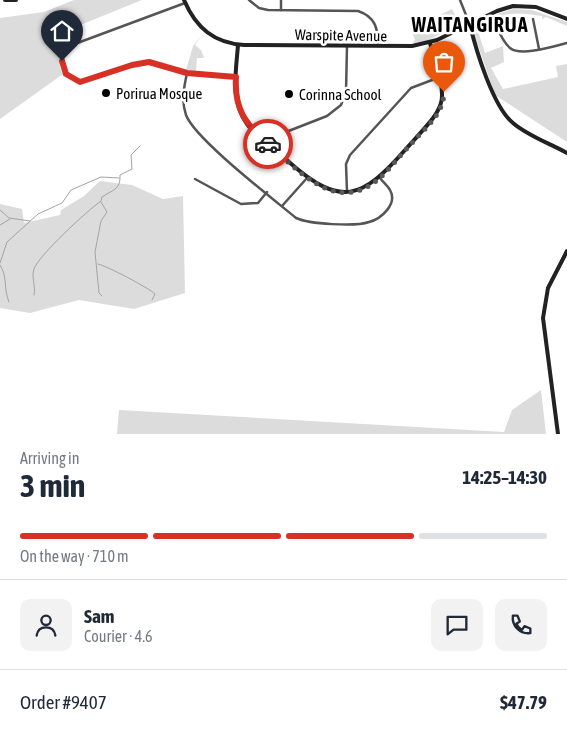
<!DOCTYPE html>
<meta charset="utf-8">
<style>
body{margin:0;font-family:"Asap Condensed",sans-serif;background:#f2f2f3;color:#1f2937;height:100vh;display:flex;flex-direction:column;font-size:19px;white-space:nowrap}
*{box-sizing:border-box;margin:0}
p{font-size:16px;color:#747a83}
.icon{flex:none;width:28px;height:28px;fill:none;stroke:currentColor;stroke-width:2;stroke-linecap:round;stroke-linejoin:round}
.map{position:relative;height:434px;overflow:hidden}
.drawer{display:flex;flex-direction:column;background:#fff;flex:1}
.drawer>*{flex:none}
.pin{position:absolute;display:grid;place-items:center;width:42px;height:42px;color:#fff;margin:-51px -21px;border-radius:50% 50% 50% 0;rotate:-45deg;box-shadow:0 0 5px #0007}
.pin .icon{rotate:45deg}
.courier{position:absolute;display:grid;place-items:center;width:50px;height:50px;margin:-25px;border:4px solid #d93025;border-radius:50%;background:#fff;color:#222;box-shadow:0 1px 6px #0007}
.summary em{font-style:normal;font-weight:700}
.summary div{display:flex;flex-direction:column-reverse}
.summary{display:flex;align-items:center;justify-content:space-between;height:85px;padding:0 20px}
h1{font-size:32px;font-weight:700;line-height:38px}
.bar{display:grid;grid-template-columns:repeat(4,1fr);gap:8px 5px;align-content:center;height:60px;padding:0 20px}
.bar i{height:6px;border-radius:4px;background:#e0e1e3}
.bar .selected{background:#d93025}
.bar p{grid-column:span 4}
.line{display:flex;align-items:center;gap:12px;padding:0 20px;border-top:1px solid #e0e1e3}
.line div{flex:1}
.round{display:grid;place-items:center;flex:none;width:52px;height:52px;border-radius:10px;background:#f2f2f3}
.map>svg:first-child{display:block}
.green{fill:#dcdcdc}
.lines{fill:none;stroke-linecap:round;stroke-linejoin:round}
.stream{stroke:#a3a3a3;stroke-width:1}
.street{stroke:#555;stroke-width:2.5}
.secondary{stroke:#222;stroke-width:4}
.done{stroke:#595959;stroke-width:5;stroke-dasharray:0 9}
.route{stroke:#d93025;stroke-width:6}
.poi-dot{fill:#000;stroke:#fff;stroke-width:2}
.labels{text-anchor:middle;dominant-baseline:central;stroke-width:5;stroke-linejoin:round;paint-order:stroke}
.street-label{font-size:15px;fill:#000;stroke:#fff}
.poi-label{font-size:15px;fill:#000;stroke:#fff;text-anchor:start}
.district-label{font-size:20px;font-weight:bold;letter-spacing:1px;fill:#000;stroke:#fff}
</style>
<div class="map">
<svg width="567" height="434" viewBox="0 0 567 434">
<rect width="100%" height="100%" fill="#fff"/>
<g class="green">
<path d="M74,0H142L68,30L72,42C60,49 56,62 63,74L0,119V18L44,12Z"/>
<polygon points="452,9 460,25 426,41 413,43 415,40 411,29"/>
<path d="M513,9L532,10L567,22V26L546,17L542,19V16C527,14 513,11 499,17L498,19L497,17L500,13Z"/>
<polygon points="476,25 485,53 503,46 504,62 491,68 503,89 558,77 556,66 567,64 567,142 495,95 473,31"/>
<polygon points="203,34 195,45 201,50 204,58 197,58 196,71 186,70 193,46"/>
<polygon points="100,181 132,185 163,199 183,196 185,293 134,309 79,300 30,313 0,308 0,204 22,209 24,223 60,215 61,210 84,196"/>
<polygon points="541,390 546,434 117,434 119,410 504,432 512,410"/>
</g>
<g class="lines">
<g class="stream">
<polyline points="101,202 107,212 101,221 95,252 99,293 102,296"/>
<polyline points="0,210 9,218 30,221"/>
<polyline points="0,225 10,219"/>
<polyline points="0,263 7,242 38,214 62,203 71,190 101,177 119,178"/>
<path d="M98,264C107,266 149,288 155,294L152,300"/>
<path d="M0,265C8,277 3,288 9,302"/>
<path d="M34,295C36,286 31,277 34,269C38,256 88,210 101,201L102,197C112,190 121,190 120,175L132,169L131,155L140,146"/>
</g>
<g class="street">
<path d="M249,0L259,8L268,10L358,11C376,17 378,29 378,46"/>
<polyline points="460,0 470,25"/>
<polyline points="185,3 72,45 63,58 65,71 73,79 80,82 132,65 149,62 187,73 236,77"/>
<polyline points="281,10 281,0"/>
<path d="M491,14C496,24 501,41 510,48C521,57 554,46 567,43"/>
<polyline points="533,19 539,49"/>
<path d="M187,73C184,87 181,101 186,115C195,139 272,198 296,218C309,224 355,227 369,222C381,219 398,204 390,190C388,186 383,182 380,178"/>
<polyline points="272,147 286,132 327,116 341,105 346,92 347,46"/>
<polyline points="195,179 241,204 258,203 267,192"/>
<polyline points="347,192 346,164 350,155 411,88 440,77"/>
<polyline points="282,206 307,178"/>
</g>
<g class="secondary">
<polyline points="5,0 16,0"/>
<path d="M184,0C196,28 214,43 244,45L412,46L437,40L497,11L513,6L536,7L567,19"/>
<path d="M470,25C476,50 493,107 513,123C528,136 549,143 567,153"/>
<path d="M238,45C236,72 230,100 247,124C258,139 275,150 289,162C341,208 362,199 405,150C449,101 449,108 430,43"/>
<polyline points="558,434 543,318 548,288 567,251"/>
</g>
</g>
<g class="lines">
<path class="done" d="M268,144C297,169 334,213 375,182C389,171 400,155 412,143C425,128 444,114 444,92"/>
<path class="route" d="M62,61L66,74L80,82L132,65L149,62L187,73L236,77C234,108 245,124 268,144"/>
</g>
<g class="poi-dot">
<circle cx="106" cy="93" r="5"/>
<circle cx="289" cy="94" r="5"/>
</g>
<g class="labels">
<g class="street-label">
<text transform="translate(341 35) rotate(1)">Warspite Avenue</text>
</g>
<g class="poi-label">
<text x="116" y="93">Porirua Mosque</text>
<text x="299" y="94">Corinna School</text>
</g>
<g class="district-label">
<text x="470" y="24">WAITANGIRUA</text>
</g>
</g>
</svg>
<div class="pin" style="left:444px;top:92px;background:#ea580c"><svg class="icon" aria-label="bag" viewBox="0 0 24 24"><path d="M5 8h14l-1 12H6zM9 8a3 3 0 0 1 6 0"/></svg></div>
<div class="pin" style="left:62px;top:61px;background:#1f2937"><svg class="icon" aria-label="home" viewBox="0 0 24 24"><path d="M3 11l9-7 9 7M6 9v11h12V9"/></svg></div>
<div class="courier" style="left:268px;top:144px"><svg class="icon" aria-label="car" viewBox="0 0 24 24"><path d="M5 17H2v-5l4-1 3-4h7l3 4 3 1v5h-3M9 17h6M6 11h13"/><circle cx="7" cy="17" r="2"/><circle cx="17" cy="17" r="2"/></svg></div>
</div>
<section class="drawer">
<div class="summary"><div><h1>3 min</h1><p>Arriving in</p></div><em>14:25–14:30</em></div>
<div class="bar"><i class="selected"></i><i class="selected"></i><i class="selected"></i><i></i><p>On the way · 710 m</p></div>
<div class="line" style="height:90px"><a class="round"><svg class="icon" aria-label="person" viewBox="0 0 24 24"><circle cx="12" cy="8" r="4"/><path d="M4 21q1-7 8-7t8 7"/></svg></a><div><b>Sam</b><p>Courier · 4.6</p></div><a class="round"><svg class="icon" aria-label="chat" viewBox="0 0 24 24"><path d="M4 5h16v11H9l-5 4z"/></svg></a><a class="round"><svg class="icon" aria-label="phone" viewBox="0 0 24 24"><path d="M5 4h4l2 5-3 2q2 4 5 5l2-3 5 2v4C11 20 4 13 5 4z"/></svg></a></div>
<div class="line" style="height:65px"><div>Order #9407</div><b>$47.79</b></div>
</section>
